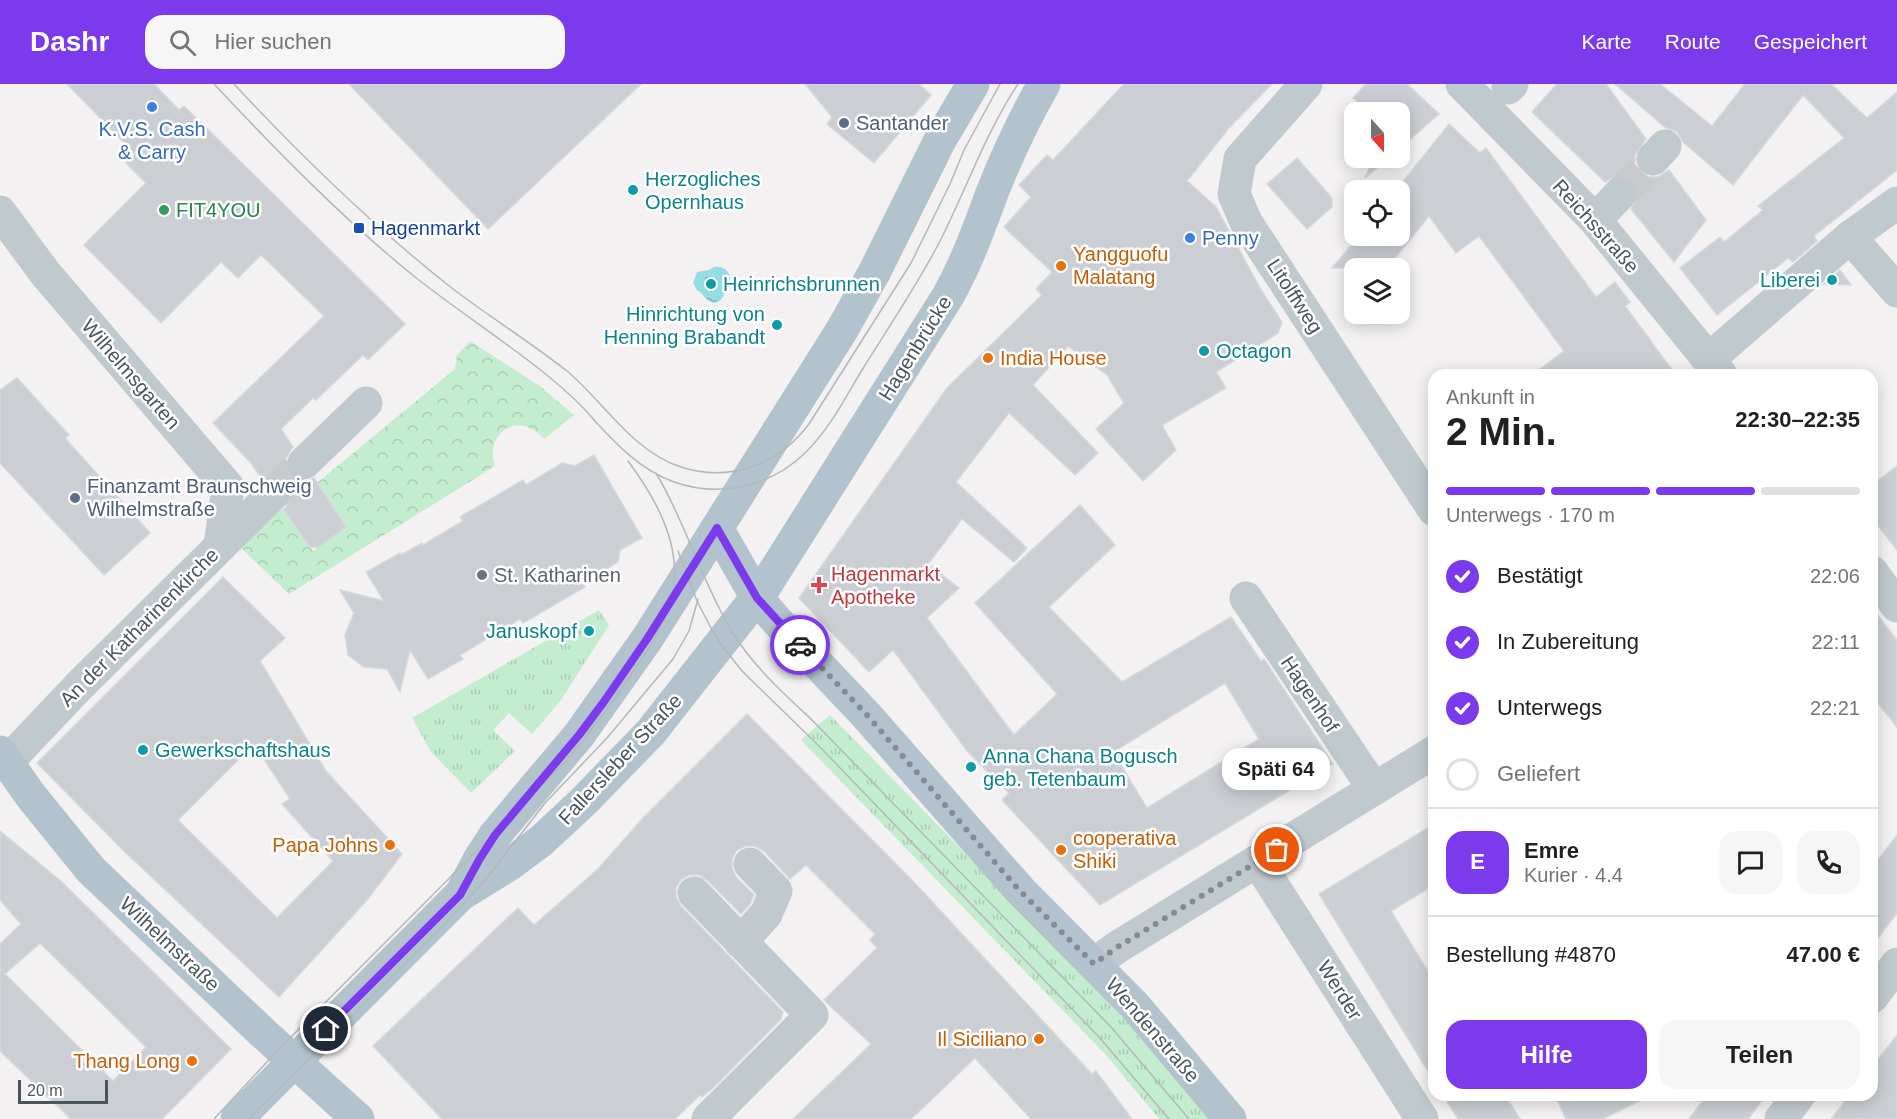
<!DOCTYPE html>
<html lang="de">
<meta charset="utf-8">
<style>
body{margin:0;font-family:Arial,sans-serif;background:#f6f6f6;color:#202124;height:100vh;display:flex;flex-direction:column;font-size:22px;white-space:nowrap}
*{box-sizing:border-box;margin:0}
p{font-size:20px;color:#757577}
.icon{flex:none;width:33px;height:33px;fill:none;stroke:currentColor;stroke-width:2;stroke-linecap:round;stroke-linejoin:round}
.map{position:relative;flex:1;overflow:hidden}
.panel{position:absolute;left:1428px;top:285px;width:450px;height:732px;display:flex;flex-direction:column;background:#fff;border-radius:18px;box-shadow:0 3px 15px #0003}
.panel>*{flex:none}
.needle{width:39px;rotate:159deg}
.tools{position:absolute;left:1344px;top:18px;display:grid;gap:12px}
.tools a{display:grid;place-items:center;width:66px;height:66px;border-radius:12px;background:#fff;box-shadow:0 3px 15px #0003;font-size:30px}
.scale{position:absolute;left:18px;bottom:15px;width:90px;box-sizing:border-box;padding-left:6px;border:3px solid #4a565d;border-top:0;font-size:16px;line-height:21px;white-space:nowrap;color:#4a565d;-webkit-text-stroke:4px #fff;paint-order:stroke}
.pin{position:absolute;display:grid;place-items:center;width:51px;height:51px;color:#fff;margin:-26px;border:3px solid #fff;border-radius:50%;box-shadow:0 2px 6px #0007}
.courier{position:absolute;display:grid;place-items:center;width:60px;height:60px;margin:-30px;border:4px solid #7c3aed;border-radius:50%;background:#fff;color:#222;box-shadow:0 2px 8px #0007}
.bubble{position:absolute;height:42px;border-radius:18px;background:#fff;box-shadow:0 3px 15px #0003;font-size:20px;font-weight:700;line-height:42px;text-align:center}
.headline em{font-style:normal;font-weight:700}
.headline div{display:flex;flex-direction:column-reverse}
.headline{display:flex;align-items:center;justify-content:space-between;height:102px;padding:0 18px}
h1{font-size:39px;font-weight:700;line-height:45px}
.bar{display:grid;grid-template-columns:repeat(4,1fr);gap:9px 6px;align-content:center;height:72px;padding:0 18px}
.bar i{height:8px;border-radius:4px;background:#e0e0e0}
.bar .current{background:#7c3aed}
.bar p{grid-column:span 4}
.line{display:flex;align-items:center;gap:15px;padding:0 18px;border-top:2px solid #e0e0e0}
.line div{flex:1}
.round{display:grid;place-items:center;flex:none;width:63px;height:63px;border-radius:18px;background:#f6f6f6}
ol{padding:0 18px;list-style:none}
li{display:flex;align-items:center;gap:18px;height:66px}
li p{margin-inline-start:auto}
li .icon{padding:6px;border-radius:50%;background:#7c3aed;color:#fff;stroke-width:4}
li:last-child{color:#757577}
li i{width:33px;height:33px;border:3px solid #e0e0e0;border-radius:50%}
.cta{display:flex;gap:12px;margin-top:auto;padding:12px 18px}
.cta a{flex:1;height:69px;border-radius:18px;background:#7c3aed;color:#fff;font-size:24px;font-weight:700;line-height:69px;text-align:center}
.cta a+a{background:#f6f6f6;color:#202124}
header{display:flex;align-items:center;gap:36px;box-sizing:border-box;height:84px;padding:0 30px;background:#7c3aed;color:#fff}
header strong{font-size:28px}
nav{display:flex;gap:33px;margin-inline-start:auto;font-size:21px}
.search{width:420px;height:54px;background:#f6f6f6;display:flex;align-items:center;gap:15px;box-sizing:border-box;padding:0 21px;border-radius:18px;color:#757577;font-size:22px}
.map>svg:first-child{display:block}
.grass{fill:url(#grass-tufts)}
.park{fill:url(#park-crowns)}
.water{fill:url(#water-ripples)}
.building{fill:#cbcfd3;stroke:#d5d8dc;stroke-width:1.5;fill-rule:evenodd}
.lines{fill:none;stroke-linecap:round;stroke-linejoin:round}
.minor-tunnel{stroke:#c9cacc;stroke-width:33;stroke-dasharray:33 16;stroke-linecap:butt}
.minor{stroke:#c0c9ce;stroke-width:33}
.major{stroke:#b3c3cd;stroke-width:33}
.tram{stroke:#b4b7ba;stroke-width:1.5}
.done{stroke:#858c91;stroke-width:6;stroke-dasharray:0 10.8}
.route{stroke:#7c3aed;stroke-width:8}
.shop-dot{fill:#3f7fe0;stroke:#fff;stroke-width:2}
.service-dot{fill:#5c6f8a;stroke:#fff;stroke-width:2}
.culture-dot{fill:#0f9aa8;stroke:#fff;stroke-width:2}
.leisure-dot{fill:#2e9e5b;stroke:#fff;stroke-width:2}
.transit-dot{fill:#1a4fb4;stroke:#fff;stroke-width:2}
.food-dot{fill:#e8710a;stroke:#fff;stroke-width:2}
.worship-dot{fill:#6b7280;stroke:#fff;stroke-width:2}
.health-dot{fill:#e0444e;stroke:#fff;stroke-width:2}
.labels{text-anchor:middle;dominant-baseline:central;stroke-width:5;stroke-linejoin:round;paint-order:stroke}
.service-label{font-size:20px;fill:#4e5e75;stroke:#fff;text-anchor:start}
.shop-label{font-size:20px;fill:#366cbe;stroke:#fff}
.culture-label{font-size:20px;fill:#0d838f;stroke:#fff;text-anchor:start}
.leisure-label{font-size:20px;fill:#27864d;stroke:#fff;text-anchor:start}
.street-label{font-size:20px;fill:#4a565d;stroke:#fff}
.transit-label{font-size:20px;fill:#164399;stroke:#fff;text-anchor:start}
.food-label{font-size:20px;fill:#c56008;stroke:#fff;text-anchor:start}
.health-label{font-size:20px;fill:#be3a42;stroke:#fff;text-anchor:start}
.worship-label{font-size:20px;fill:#5b616d;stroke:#fff;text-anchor:start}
</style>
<header>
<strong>Dashr</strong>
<div class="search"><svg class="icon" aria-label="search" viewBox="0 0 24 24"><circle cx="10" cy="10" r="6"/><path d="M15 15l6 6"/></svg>Hier suchen</div>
<nav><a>Karte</a><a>Route</a><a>Gespeichert</a></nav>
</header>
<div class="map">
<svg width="1897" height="1035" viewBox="0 0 1897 1035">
<defs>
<pattern id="grass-tufts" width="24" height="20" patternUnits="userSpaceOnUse" patternTransform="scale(1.5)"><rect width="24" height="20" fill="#c4eccf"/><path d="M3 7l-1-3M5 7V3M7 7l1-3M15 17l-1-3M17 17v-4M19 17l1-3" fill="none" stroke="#aaccb4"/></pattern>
<pattern id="park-crowns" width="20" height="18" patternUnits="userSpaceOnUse" patternTransform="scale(1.5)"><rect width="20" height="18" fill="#c4eccf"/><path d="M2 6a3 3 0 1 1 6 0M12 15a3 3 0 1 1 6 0" fill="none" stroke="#aaccb4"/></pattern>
<pattern id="water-ripples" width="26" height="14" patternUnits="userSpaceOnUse" patternTransform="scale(1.5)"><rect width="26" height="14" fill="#95dde5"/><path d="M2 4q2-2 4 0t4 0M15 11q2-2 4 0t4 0" fill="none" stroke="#7cb6bd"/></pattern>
</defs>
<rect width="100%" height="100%" fill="#f3f1f1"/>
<g class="grass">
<polygon points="599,526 609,541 561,616 532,650 509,629 493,646 515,667 471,709 431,668 412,634"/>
<polygon points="830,631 1109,916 1212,1035 1159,1035 1107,972 801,656"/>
</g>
<path class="park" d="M470,257L541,303L574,331L544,355C520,327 484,346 495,382L289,510L238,461L283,424L313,467L346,443L317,399L455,285L457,271Z"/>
<path class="water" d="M714,183C724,182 730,187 730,196C726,204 723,226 708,216C702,212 703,209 697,206L693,199L697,188L709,186Z"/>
<g class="building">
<polygon points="67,0 154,0 179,26 184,22 405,240 368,276 363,271 316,316 313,314 281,345 293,363 286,374 286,384 290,392 299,397 308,397 314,394 346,443 319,463 310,463 284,426 291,414 291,406 287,397 277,392 269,392 262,395 251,379 213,339 324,232 261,171 238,194 221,178 161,239 84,161 146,99 126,79 135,70"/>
<polygon points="349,0 641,0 488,145"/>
<polygon points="805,0 919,0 931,11 874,79 827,40 832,33"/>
<path d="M1124,0H1272L1229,44L1187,97L1216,123L1260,204L1282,238L1278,249L1216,288L1226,304L1162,341L1176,366L1143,397L1096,345L1124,319L1107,291L1068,262L1033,301L1098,369L1075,391L1009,329L956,398L1027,464L1014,478L962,435L928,480L959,504L927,534L1014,651L1057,610L975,519L1080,421L1115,461L1049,523L1122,598L1231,533L1261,577L1264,575L1333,680L1100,821L1002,716L1009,709L968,668L893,566L869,588L799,514L947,304L1042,211L1036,205L1052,188L1004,143L1031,113L1019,101L1047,71L1053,76ZM1225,599L1259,655L1147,724L1113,668Z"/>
<polygon points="1366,0 1407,0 1439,30 1400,64 1400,28 1369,28 1353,14"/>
<polygon points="1557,0 1606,0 1646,55 1635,71 1635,81 1640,88 1648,93 1658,93 1669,86 1706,136 1674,178 1631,125 1637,115 1637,106 1632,98 1623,93 1613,93 1605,98 1532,28"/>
<polygon points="1615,0 1660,0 1712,42 1745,0 1831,0 1867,34 1897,8 1897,86 1814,152 1817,157 1793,178 1788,174 1717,231 1680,184 1720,153 1724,158 1763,126 1758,122 1844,54 1803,11 1733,101 1683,58 1677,48 1666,44"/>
<polygon points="1449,40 1480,69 1486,64 1596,213 1615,198 1630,218 1625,222 1676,291 1532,291 1564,267 1479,152 1456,169 1429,132 1387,184 1332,184 1359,152 1400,152 1400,106 1396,106"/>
<polygon points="1297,74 1332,114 1332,123 1307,145 1267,100"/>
<polygon points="1375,74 1389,74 1366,93 1365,93"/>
<polygon points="1840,186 1851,201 1824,200"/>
<polygon points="17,294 69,351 65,354 150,449 104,491 0,379 0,306"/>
<polygon points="594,371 642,454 620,466 618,478 583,499 585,503 523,539 520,535 460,571 463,575 428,595 410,566 400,608 387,585 364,583 348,571 345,551 354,529 340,506 384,517 366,488 400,469 401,471 422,459 423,461 463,437 460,433 523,396 526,401 562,379 575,382"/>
<polygon points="1897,382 1897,466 1872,434 1872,401"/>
<path d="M223,493L285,554L260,577L326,687L402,770L367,816L279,913L124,767L37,679ZM254,660L290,715L282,720L333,777L277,834L178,736Z"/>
<polygon points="1872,524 1897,556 1897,643 1872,612"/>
<polygon points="747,630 911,795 1092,990 1096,987 1132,1035 1031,1035 975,974 911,1035 793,1035 871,960 824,916 877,864 870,856 875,850 806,781 790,795 764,767 755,762 746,762 737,766 732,775 732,784 736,793 754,811 750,820 741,830 707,796 699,791 689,791 681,796 676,803 676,813 681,822 783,928 781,935 715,1002 702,1013 700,1011 675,1035 442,1035 373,962 518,824 534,841 598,785 643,734"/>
<polygon points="1434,740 1434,801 1391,827 1434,897 1434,997 1319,810"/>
<path d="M0,747L62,798L231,965L162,1035H71L0,967V860L21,840L0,816ZM40,859L146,963L113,997L5,890Z"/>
<polygon points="1897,751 1897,829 1872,862 1872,784"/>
<polygon points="1897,951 1897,1035 1831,1035 1850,1011 1872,1011 1872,983"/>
<polygon points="1443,1011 1505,1011 1520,1035 1458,1035"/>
<polygon points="1555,1011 1652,1011 1602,1035 1566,1035"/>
<polygon points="1707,1011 1766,1011 1748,1035 1689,1035"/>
</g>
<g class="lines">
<g class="minor-tunnel">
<polyline points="1619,111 1653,75"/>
<polyline points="273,410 304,379"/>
</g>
<g class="minor">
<polyline points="1306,0 1240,75 1234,110 1246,138 1434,426"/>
<polyline points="1462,0 1595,136 1721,291"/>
<polyline points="1508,4 1512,0"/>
<polyline points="1653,75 1665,62"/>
<polyline points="0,128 45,189 228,403 220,462"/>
<polyline points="1595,136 1619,111"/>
<polyline points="1850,153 1897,207"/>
<polyline points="1709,275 1850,153 1897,119"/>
<polyline points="304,379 366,319"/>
<polyline points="1872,488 1897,522"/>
<polyline points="1246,514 1374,705"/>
<polyline points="7,678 80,601 273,410"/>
<polyline points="1258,778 1422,1035"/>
<polyline points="694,809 812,931 708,1035"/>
<polyline points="741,858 766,830 776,807 750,780"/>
<polyline points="1094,880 1116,864 1434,668"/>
<polyline points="1872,913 1897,880"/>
<polyline points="1781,1035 1799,1011"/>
</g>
<g class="major">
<polyline points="717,444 757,514 777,537 866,631 1019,805 1135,922 1230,1035"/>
<polyline points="0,668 31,712 91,786 263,949 358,1035"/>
<polyline points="461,810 479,776 495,751 579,651 647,555 842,246 875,187 940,56 973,0"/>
<path d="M237,1035L460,811L510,780L541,757L584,717L651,648L764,504L948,212C967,178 979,144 992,109C1007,71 1024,35 1044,0"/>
</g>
<g class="tram">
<path d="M214,0C277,67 343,135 415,193C458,227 505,257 548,292C564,305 581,320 595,337C618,362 641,386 674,398C720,414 770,403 805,369C829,346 845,314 862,286C888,244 916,203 939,159C966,106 985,50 1018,0"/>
<path d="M234,0C302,73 374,143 453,205C490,233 530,258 567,287C604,318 633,368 681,383C730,399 779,380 809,340L911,179L950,100L964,66L1000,0"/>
<path d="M656,389C686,439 701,496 731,546C752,581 782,608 811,635L1111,943L1189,1035"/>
<polyline points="678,467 697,517 711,544 720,559 742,587 819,662 1099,953 1169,1035"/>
<path d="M214,1035L280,964L564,679C589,650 612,620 633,588C648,566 664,542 671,516C685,466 657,416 628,377"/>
<polyline points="248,1035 444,841 486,795 545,719 607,654 673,575 689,547 698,515"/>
</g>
</g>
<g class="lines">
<polyline class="done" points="800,561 867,631 1019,806 1094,880 1116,864 1277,766"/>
<polyline class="route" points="326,945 460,811 479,776 495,751 579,651 603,619 647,555 717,444 757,514 800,561"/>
</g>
<g class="shop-dot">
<circle cx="152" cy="23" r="6"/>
<circle cx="1190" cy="154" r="6"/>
</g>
<g class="service-dot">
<circle cx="844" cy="39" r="6"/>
<circle cx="75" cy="414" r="6"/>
</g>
<g class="culture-dot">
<circle cx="633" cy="106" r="6"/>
<circle cx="1832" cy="196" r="6"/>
<circle cx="711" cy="200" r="6"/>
<circle cx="777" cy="241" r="6"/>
<circle cx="1204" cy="267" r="6"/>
<circle cx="589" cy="547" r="6"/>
<circle cx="143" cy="666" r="6"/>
<circle cx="971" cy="683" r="6"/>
</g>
<circle class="leisure-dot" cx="164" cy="126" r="6"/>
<rect class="transit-dot" x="353" y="138" width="12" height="12" rx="3"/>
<g class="food-dot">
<circle cx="1061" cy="182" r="6"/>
<circle cx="988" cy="274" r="6"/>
<circle cx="390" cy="761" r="6"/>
<circle cx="1061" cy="766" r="6"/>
<circle cx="1039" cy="955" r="6"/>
<circle cx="192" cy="977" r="6"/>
</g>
<circle class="worship-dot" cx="482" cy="491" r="6"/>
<path class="health-dot" d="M816 492h6v6h6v6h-6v6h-6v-6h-6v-6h6z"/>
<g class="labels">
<g class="service-label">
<text x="856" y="39">Santander</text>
<text x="87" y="402">Finanzamt Braunschweig<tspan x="87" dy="23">Wilhelmstraße</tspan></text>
</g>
<g class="shop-label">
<text x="152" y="45">K.V.S. Cash<tspan x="152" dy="23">&amp; Carry</tspan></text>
<text x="1202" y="154" text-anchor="start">Penny</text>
</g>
<g class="culture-label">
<text x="645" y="95">Herzogliches<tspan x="645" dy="23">Opernhaus</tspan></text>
<text x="1820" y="196" text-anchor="end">Liberei</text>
<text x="723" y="200">Heinrichsbrunnen</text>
<text x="765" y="230" text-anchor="end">Hinrichtung von<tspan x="765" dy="23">Henning Brabandt</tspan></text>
<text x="1216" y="267">Octagon</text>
<text x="577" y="547" text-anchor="end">Januskopf</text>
<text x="155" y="666">Gewerkschaftshaus</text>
<text x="983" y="672">Anna Chana Bogusch<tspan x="983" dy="23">geb. Tetenbaum</tspan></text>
</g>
<g class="leisure-label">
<text x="176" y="126">FIT4YOU</text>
</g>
<g class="street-label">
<text transform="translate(1596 142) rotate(48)">Reichsstraße</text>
<text transform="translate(1295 212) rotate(57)">Litolffweg</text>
<text transform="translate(915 264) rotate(-58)">Hagenbrücke</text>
<text transform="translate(131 290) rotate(49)">Wilhelmsgarten</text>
<text transform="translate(139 543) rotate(-45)">An der Katharinenkirche</text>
<text transform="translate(1310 610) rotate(56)">Hagenhof</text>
<text transform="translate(620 675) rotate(-47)">Fallersleber Straße</text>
<text transform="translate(170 860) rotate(43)">Wilhelmstraße</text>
<text transform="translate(1340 906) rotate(58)">Werder</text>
<text transform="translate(1153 946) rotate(49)">Wendenstraße</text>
</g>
<g class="transit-label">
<text x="371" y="144">Hagenmarkt</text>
</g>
<g class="food-label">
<text x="1073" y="170">Yangguofu<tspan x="1073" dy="23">Malatang</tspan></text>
<text x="1000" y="274">India House</text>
<text x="1073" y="754">cooperativa<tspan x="1073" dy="23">Shiki</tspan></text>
<text x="378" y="761" text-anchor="end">Papa Johns</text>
<text x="1027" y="955" text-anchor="end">Il Siciliano</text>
<text x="180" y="977" text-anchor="end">Thang Long</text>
</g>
<g class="health-label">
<text x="831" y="490">Hagenmarkt<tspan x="831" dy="23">Apotheke</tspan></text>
</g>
<g class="worship-label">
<text x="494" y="491">St. Katharinen</text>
</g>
</g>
</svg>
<div class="tools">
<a><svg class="needle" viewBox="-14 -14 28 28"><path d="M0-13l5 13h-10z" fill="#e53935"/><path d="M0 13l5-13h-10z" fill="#757577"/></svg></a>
<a><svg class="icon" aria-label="locate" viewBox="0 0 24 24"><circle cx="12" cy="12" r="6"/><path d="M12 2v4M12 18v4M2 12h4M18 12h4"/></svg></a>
<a><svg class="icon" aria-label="layers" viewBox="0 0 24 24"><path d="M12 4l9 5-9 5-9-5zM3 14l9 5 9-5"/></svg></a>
</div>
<div class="scale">20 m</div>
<div class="pin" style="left:1277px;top:766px;background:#ea580c"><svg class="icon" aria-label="bag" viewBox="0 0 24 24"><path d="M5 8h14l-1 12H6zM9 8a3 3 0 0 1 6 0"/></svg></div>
<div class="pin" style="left:326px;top:945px;background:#1f2937"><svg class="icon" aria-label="home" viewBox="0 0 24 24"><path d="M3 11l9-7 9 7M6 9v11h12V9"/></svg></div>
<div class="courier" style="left:800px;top:561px"><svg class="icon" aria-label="car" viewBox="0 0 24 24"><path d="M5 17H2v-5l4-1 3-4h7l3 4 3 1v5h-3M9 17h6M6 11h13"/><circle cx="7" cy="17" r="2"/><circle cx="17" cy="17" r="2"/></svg></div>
<div class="bubble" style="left:1222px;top:664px;width:108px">Späti 64</div>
<section class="panel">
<div class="headline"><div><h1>2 Min.</h1><p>Ankunft in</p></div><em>22:30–22:35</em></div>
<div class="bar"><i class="current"></i><i class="current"></i><i class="current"></i><i></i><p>Unterwegs · 170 m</p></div>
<ol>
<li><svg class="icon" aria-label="check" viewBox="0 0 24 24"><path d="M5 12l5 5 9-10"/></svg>Bestätigt<p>22:06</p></li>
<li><svg class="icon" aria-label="check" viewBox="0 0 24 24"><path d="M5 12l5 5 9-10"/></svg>In Zubereitung<p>22:11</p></li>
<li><svg class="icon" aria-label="check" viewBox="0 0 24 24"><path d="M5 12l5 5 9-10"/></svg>Unterwegs<p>22:21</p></li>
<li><i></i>Geliefert</li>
</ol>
<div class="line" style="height:108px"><b class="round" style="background:#7c3aed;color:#fff">E</b><div><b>Emre</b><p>Kurier · 4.4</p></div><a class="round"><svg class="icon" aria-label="chat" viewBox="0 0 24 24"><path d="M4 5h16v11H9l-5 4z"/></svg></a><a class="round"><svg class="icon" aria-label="phone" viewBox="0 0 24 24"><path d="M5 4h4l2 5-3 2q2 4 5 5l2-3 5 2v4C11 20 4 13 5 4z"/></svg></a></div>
<div class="line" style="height:78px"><div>Bestellung #4870</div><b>47.00 €</b></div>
<div class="cta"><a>Hilfe</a><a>Teilen</a></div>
</section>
</div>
